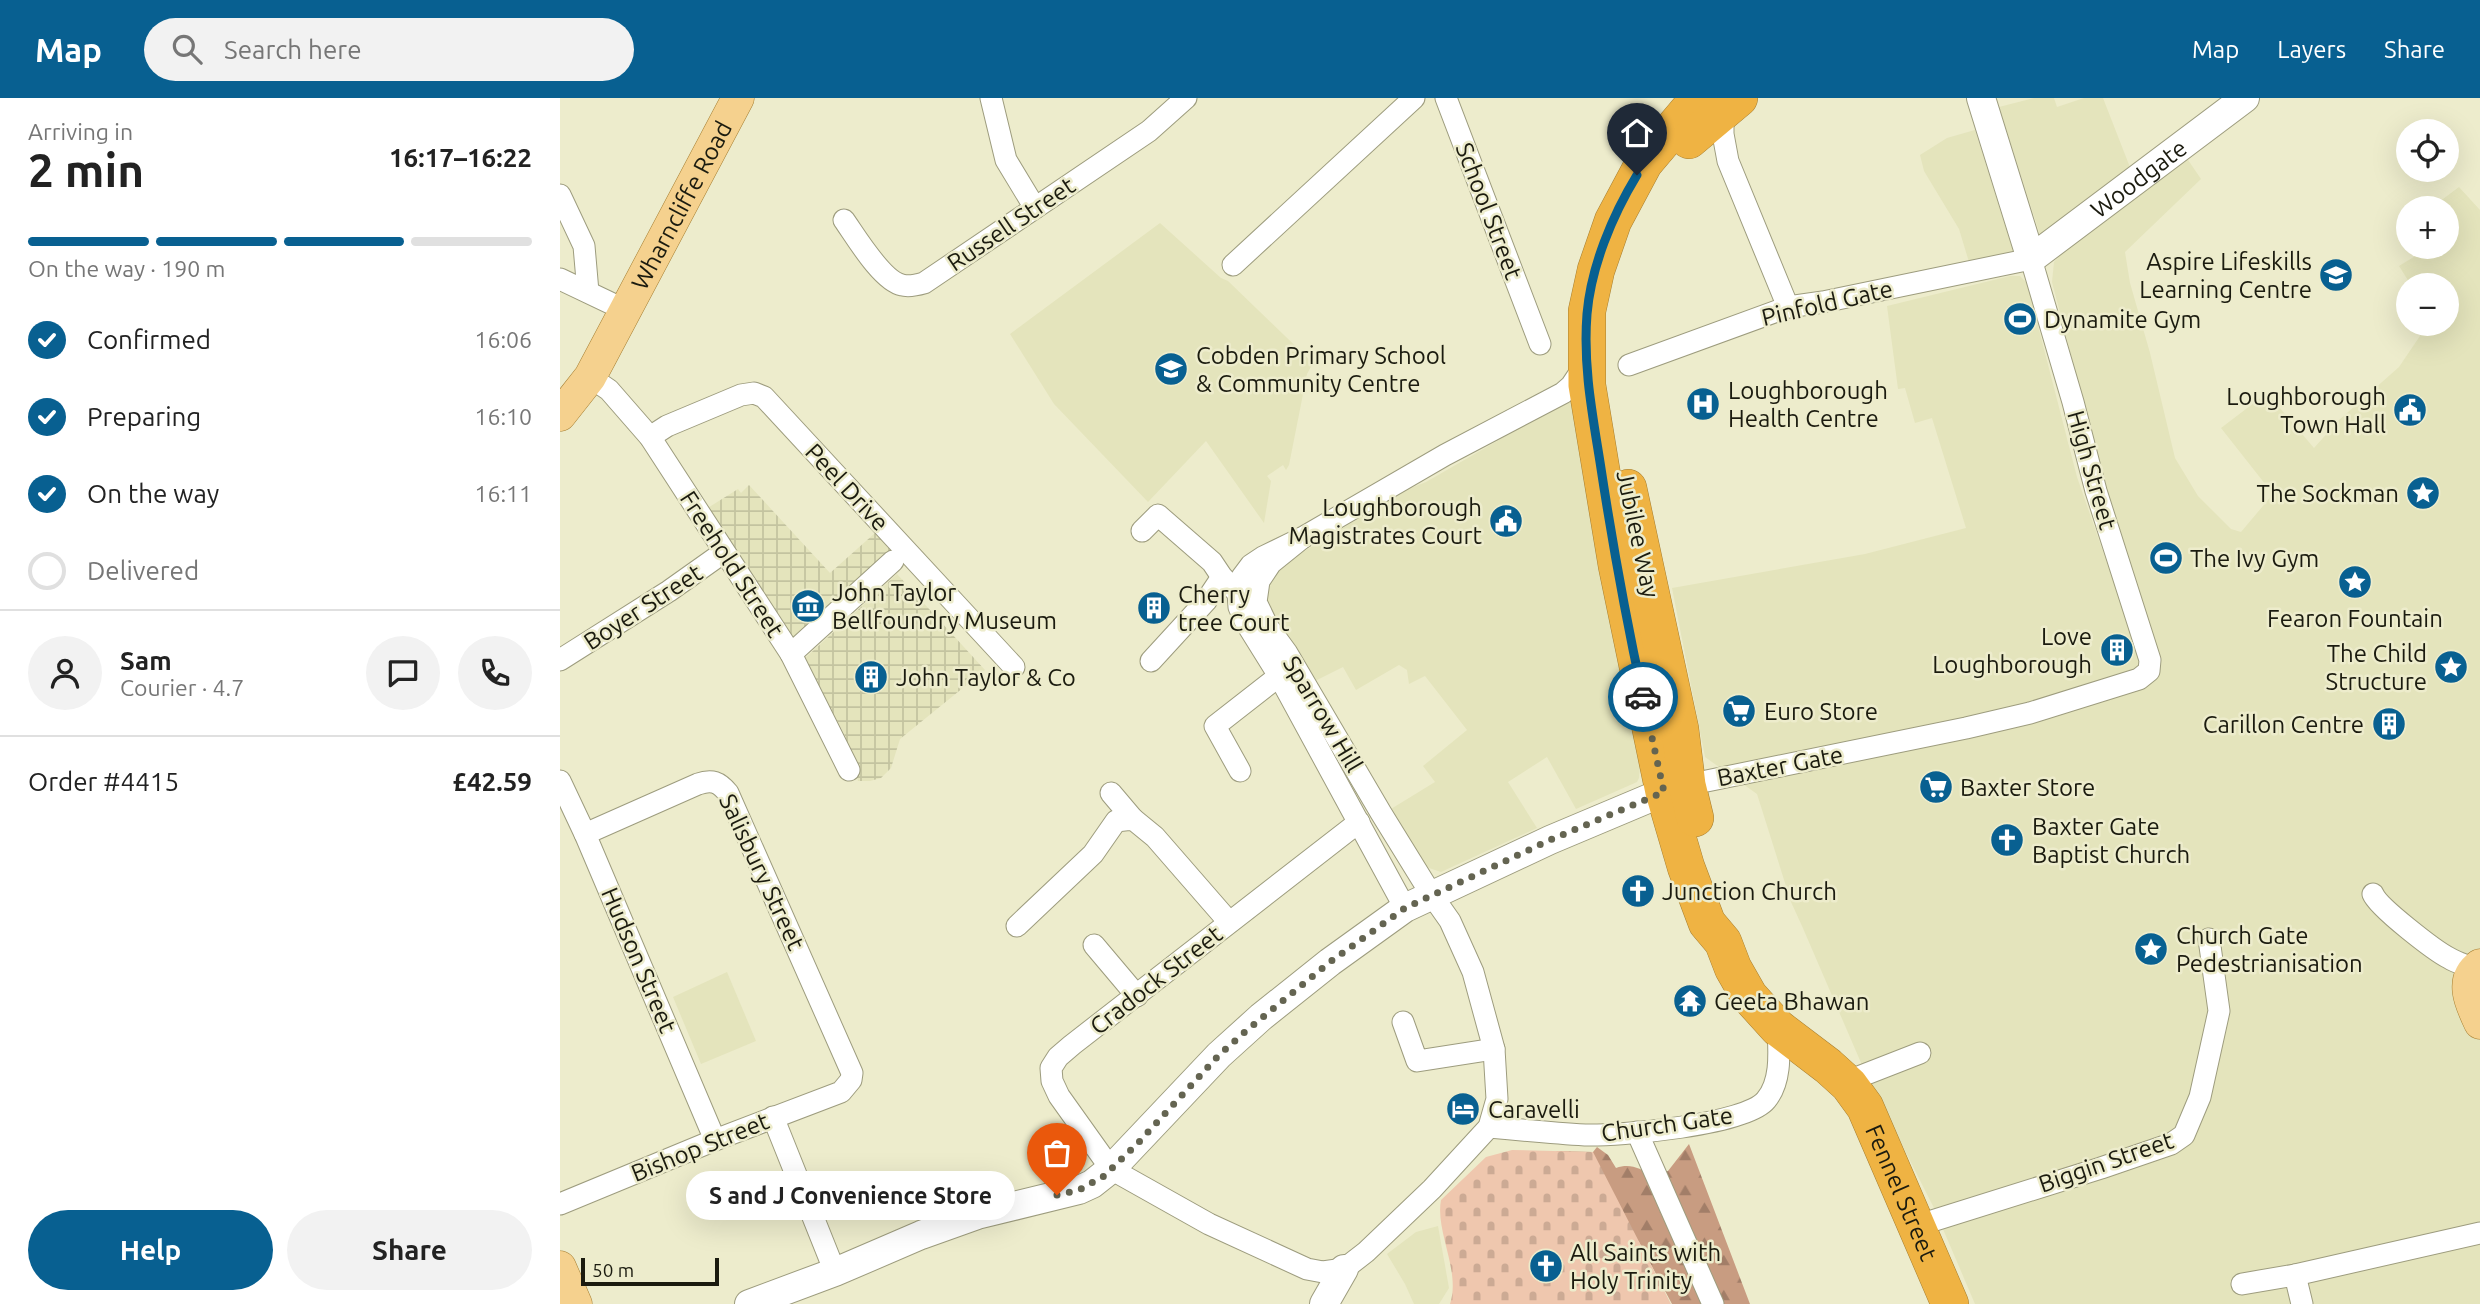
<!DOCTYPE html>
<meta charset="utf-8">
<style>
body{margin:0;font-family:Ubuntu,sans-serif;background:#f2f2f2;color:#222;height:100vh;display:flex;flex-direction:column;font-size:26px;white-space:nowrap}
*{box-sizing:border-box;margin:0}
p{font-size:23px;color:#767676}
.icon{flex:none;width:38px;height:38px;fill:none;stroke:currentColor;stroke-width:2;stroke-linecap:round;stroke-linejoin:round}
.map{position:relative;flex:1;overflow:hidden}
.side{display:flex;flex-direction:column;background:#fff;width:560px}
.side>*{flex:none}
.buttons{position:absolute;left:1836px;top:21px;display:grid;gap:14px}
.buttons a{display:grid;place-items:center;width:63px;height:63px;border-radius:50%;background:#fff;box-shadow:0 7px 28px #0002;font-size:35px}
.scale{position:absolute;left:21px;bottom:18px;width:138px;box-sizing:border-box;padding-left:7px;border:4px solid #1b1b0f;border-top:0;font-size:19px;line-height:24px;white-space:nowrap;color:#1b1b0f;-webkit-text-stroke:5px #edeccc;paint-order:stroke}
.pin{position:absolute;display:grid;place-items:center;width:60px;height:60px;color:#fff;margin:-72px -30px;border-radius:50% 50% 50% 0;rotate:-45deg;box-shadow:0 0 7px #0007}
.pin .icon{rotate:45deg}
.courier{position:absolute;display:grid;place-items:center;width:70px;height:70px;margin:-35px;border:5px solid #086091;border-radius:50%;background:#fff;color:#222;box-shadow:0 2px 9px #0007}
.bubble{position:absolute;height:49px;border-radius:24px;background:#fff;box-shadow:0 7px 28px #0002;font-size:23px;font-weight:700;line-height:49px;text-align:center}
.overview em{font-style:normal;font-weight:700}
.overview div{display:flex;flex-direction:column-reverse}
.overview{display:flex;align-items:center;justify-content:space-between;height:119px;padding:0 28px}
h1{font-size:46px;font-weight:700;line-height:52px}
.bar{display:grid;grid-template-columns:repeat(4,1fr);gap:10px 7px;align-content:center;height:84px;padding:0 28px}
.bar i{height:9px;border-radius:5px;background:#e0e0e0}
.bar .on{background:#086091}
.bar p{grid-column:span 4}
.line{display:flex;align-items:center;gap:18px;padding:0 28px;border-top:2px solid #e0e0e0}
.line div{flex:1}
.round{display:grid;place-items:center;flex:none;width:74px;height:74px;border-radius:37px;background:#f2f2f2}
ol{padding:0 28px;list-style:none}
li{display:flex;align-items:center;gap:21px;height:77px}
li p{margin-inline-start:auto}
li .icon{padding:7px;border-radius:50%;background:#086091;color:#fff;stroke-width:4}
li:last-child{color:#767676}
li i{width:38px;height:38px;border:4px solid #e0e0e0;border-radius:50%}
.primary-button{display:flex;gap:14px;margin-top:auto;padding:14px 28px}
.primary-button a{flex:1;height:80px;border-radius:42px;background:#086091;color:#fff;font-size:28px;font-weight:700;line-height:80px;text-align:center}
.primary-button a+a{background:#f2f2f2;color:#222}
header{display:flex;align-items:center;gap:42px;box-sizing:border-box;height:98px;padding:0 35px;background:#086091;color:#fff}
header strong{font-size:33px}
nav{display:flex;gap:38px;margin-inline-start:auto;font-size:24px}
.search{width:490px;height:63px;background:#f2f2f2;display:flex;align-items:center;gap:18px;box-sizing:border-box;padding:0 24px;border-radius:38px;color:#767676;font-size:26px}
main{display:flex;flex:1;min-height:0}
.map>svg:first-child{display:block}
.built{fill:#e4e4bc}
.industrial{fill:url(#industrial-grid)}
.forest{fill:url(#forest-firs)}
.cemetery{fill:url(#cemetery-stones)}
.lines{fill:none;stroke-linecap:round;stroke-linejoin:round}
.street-casing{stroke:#9d9c7e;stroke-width:23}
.secondary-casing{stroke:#9d9c7e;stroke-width:30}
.primary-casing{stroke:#a57e31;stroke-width:33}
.highway-casing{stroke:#a57e31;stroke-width:38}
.street{stroke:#fff;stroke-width:21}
.secondary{stroke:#fff;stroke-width:28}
.primary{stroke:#f5d18e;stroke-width:32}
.highway{stroke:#efb343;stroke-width:37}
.done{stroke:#646451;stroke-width:7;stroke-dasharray:0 12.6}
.route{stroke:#086091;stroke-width:9}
.labels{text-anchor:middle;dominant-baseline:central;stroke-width:5;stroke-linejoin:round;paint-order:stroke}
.street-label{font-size:24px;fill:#1b1b0f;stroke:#edeccc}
.poi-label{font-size:24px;fill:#1b1b0f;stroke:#edeccc;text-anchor:start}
</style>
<header>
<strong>Map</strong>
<div class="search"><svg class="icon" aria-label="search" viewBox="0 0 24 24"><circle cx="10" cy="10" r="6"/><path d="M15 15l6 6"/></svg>Search here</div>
<nav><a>Map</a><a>Layers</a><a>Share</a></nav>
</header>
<main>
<section class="side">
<div class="overview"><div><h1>2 min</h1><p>Arriving in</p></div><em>16:17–16:22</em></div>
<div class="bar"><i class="on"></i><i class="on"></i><i class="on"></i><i></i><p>On the way · 190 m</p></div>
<ol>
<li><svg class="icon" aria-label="check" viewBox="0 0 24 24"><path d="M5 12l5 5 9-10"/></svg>Confirmed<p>16:06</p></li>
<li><svg class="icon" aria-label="check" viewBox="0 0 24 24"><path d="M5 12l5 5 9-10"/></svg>Preparing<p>16:10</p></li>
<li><svg class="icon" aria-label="check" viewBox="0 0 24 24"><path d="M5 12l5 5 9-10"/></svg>On the way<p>16:11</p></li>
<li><i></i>Delivered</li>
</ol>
<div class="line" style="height:126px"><a class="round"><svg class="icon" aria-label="person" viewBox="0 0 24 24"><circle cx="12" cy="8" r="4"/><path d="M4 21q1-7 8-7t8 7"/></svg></a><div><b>Sam</b><p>Courier · 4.7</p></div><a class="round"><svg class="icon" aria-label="chat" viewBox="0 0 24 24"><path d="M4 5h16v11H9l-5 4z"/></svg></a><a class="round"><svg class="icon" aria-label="phone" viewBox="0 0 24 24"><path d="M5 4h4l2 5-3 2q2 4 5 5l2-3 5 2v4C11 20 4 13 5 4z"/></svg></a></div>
<div class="line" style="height:91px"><div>Order #4415</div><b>£42.59</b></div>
<div class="primary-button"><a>Help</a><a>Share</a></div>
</section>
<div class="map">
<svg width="1920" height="1206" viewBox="0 0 1920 1206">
<defs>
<pattern id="industrial-grid" width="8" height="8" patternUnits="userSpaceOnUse" patternTransform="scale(1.75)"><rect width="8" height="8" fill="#e4e4bc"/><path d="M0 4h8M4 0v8" fill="none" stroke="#c3c3a0"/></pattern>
<pattern id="forest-firs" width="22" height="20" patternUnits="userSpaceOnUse" patternTransform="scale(1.75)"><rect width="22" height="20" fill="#c89c81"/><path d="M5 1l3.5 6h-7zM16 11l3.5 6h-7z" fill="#a27e68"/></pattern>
<pattern id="cemetery-stones" width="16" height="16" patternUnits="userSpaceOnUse" patternTransform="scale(1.75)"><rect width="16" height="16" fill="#efc7ae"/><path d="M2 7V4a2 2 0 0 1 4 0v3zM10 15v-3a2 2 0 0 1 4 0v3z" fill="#ccaa94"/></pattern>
</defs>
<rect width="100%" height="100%" fill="#edeccc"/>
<g class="built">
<polygon points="1474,0 1494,0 1497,9 1524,0 1543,0 1573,77 1480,137 1439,9"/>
<polygon points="1415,32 1453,153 1409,164 1399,131 1364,73 1360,57 1387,40"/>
<polygon points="1622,53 1641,81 1565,154 1570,185 1590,255 1615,360 1638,398 1671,431 1681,434 1713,396 1661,330 1707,295 1754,350 1779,322 1839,269 1868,226 1886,226 1886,187 1851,187 1839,168 1870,149 1886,149 1886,110 1871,110 1899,89 1920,112 1920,1206 1415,1206 1374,1110 1305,974 1242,828 1231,804 1197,696 1145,659 1112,490 1305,456 1406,430 1372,320 1355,325 1345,290 1338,291 1327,208 1450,178 1460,178 1467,185 1517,379 1578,554 1548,400 1492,184 1494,164 1502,155"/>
<polygon points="600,125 661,180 668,183 753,265 747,276 729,367 726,372 723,367 707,378 711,383 704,425 646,343 588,404 494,306 450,236"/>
<polygon points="1010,293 1080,669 1079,680 1077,684 1016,711 987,659 948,684 977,730 881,774 869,770 856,757 826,714 875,684 863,668 907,632 865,578 849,586 847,572 839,567 796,592 783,569 755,583 712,519 707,507 706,492 715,476 726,464 848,391 866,384 939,342"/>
<polygon points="167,874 196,943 141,966 113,899"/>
<polygon points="878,1128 889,1190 879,1206 854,1206 845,1186 827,1156 856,1134"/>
</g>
<g class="industrial">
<polygon points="189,387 270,475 315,435 333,454 230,544 146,411 178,391 181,395"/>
<polygon points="337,476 425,572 340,641 331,670 321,680 310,683 298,683 284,635 243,562"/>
</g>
<path class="forest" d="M1129,1046L1190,1206H1112L1079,1144L996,1053L1033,1054L1037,1049L1048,1057L1056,1070C1070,1065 1080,1070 1092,1078L1108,1073Z"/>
<path class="cemetery" d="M952,1052L1033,1054L1111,1206H890C901,1173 875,1133 881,1102L926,1059Z"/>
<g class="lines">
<g class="street-casing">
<g id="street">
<polyline points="431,0 446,62 475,110"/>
<polyline points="886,0 980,246"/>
<polyline points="1163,12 1163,36 1168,63 1228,209"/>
<polyline points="0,97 24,148 28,194"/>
<path d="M284,122C296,139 322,183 342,187C349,189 357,187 364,185L589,33L626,0"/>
<polyline points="673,167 854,0"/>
<polyline points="0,181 65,212"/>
<polyline points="1069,267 1228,209 1263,204 1471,161 1513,304 1536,393 1590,562 1589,573 1579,581 1470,615 1406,630 1127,687"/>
<polyline points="30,279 49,292 90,339 231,556 289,672"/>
<polyline points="90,339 107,328 181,297 194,295 204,299 454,569"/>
<polyline points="582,433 598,417 652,464 662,479 678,495"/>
<polyline points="742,440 711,465 699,483 696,504 708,529 727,555 821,715 871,796 890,823 913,874 934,951 937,1001 929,1029 872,1091 806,1154 784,1171 763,1174 747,1171 649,1126 551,1071 499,998 492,983 491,970 498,959 512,947 799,724"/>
<polyline points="231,556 333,463"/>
<polyline points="0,562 109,493 164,454"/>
<polyline points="591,563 646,503 662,479"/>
<polyline points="680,673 655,628 719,578"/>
<polyline points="0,683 25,736 155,1042"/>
<polyline points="551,695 573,721"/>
<path d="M1813,796C1818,809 1875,853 1889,860C1897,865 1906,867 1915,871"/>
<polyline points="845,810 719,578 686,525 679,509 678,495 682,479 691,467 703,459 742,440 885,357 1003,295 1011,288 1025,267"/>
<polyline points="457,828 533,756 556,723 573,721 595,739 669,824"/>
<polyline points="534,847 577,898"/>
<polyline points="843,924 857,963 934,951"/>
<polyline points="1289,987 1301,978 1360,955"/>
<polyline points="213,1019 275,1174"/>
<path d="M929,1029C961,1032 993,1035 1025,1037C1059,1038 1186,1027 1206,1002C1222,983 1219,953 1218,930"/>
<polyline points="1077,1034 1153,1206"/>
<path d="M0,1106L155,1042L281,994L291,982L292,975L168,695C159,684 152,681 138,686L25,736"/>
<polyline points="1356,1128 1541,1070 1611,1046 1624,1037 1640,999 1659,913 1649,841"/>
<polyline points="1735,1177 1742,1206"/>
<polyline points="1682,1186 1735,1177 1920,1135"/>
</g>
</g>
<g class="secondary-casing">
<g id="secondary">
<path id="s1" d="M1421,0L1471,161L1685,0"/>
<polyline points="189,1206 275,1174 361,1137 417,1117 519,1092 532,1086 551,1071 659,957 701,919 770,864 845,810 990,742 1104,694 1122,688"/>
<polyline points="764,1206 784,1171"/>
</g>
</g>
<g class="primary-casing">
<g id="primary">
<path id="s2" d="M0,317L30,279L178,0"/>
<path d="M1920,867C1899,882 1911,906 1920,925"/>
<polyline points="0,1169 16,1206"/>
</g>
</g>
<g class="highway-casing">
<g id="highway">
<path id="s3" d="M1144,0L1128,13L1084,65L1053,123L1036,172L1027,213V287L1057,468L1104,694L1126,769L1147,825L1163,844L1173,870L1189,898L1218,930L1268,968L1289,987L1305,1009L1390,1206"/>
<polyline points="1129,42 1179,0"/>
<polyline points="1068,390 1120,631 1127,687 1135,720"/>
</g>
</g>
<use href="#street" class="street"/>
<use href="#secondary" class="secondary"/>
<use href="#primary" class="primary"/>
<use href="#highway" class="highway"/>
</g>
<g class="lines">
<polyline class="done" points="497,1097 519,1092 544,1078 578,1045 659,957 687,932 770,864 845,810 990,742 1104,694 1083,599"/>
<path class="route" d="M1077,77C1052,118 1031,169 1027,216C1023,267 1032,314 1040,364C1052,443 1066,521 1083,599"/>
</g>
<defs>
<g id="school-disc" transform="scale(1.75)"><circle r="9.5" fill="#086091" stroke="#edeccc"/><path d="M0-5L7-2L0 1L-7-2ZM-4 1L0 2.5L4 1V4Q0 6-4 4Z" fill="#fff"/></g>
<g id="stadium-disc" transform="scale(1.75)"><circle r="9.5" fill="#086091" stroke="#edeccc"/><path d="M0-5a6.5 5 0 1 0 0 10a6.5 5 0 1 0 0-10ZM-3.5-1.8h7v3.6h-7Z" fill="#fff"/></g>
<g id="hospital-disc" transform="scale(1.75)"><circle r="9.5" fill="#086091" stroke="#edeccc"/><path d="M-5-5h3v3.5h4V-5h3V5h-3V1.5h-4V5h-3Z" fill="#fff"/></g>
<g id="civic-disc" transform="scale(1.75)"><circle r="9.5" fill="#086091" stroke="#edeccc"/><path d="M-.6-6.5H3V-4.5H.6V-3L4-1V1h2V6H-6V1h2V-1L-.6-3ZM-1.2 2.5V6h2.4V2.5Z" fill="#fff"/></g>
<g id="sight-disc" transform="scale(1.75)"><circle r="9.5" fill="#086091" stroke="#edeccc"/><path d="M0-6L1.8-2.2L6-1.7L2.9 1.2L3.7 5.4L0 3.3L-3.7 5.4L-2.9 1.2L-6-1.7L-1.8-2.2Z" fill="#fff"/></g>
<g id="museum-disc" transform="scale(1.75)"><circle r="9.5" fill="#086091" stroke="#edeccc"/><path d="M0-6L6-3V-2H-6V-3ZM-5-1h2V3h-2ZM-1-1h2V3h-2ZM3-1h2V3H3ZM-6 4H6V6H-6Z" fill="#fff"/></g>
<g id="building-disc" transform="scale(1.75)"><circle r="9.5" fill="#086091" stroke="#edeccc"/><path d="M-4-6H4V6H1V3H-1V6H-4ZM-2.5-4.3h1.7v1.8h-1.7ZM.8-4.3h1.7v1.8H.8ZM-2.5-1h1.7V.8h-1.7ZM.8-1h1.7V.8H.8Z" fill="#fff"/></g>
<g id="supermarket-disc" transform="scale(1.75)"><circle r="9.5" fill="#086091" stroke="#edeccc"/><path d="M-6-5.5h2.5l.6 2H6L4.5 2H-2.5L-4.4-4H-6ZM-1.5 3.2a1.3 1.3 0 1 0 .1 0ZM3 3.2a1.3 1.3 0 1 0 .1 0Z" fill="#fff"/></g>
<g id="church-disc" transform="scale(1.75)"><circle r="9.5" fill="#086091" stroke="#edeccc"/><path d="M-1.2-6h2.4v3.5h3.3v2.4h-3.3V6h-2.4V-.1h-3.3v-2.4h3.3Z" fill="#fff"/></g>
<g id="temple-disc" transform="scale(1.75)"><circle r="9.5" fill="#086091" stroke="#edeccc"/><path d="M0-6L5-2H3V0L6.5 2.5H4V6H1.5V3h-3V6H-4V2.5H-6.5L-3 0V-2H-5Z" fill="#fff"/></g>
<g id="hotel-disc" transform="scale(1.75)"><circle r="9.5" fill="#086091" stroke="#edeccc"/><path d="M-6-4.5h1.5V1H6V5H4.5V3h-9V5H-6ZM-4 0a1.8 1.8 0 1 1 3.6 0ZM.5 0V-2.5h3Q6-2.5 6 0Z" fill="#fff"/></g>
</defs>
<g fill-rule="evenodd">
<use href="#school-disc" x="1776" y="177"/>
<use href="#stadium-disc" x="1460" y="221"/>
<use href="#school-disc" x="611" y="271"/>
<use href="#hospital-disc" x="1143" y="306"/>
<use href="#civic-disc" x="1850" y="312"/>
<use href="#sight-disc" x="1863" y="395"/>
<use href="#civic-disc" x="946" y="423"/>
<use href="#stadium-disc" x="1606" y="460"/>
<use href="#sight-disc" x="1795" y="484"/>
<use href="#museum-disc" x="248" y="508"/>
<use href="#building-disc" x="594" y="510"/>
<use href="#building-disc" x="1557" y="552"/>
<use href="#sight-disc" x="1891" y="569"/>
<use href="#building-disc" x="311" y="579"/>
<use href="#supermarket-disc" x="1179" y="613"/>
<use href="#building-disc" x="1829" y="626"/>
<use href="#supermarket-disc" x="1376" y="689"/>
<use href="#church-disc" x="1447" y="742"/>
<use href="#church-disc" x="1078" y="793"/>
<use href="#sight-disc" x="1591" y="851"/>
<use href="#temple-disc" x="1130" y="903"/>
<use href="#hotel-disc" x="903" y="1011"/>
<use href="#church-disc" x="986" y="1168"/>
</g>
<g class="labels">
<g class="street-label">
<text stroke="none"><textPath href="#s1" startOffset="303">Woodgate</textPath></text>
<text stroke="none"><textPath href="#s2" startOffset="243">Wharncliffe Road</textPath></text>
<text transform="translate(929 113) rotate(69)">School Street</text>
<text transform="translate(451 126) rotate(-34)">Russell Street</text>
<text transform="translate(1267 205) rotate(-13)">Pinfold Gate</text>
<text transform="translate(1532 372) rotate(74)">High Street</text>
<text transform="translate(287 389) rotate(47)">Peel Drive</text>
<text transform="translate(1078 436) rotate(78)">Jubilee Way</text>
<text transform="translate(172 466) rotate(57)">Freehold Street</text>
<text transform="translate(83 509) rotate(-33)">Boyer Street</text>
<text transform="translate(763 616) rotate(59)">Sparrow Hill</text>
<text transform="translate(1220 668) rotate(-11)">Baxter Gate</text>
<text transform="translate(202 774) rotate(65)">Salisbury Street</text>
<text transform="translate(79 862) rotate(67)">Hudson Street</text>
<text transform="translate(596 882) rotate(-38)">Cradock Street</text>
<text transform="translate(1107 1026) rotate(-8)">Church Gate</text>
<text transform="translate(140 1049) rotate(-22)">Bishop Street</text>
<text transform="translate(1546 1064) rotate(-19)">Biggin Street</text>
<text stroke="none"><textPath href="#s3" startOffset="1214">Fennel Street</textPath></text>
</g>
<g class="poi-label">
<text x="1752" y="163" text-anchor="end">Aspire Lifeskills<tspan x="1752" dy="28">Learning Centre</tspan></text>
<text x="1484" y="221">Dynamite Gym</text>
<text x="636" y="257">Cobden Primary School<tspan x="636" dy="28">&amp; Community Centre</tspan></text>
<text x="1168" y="292">Loughborough<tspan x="1168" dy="28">Health Centre</tspan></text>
<text x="1826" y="298" text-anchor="end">Loughborough<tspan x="1826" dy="28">Town Hall</tspan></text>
<text x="1839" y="395" text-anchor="end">The Sockman</text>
<text x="922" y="409" text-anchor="end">Loughborough<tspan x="922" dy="28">Magistrates Court</tspan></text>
<text x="1630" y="460">The Ivy Gym</text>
<text x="272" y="494">John Taylor<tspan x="272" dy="28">Bellfoundry Museum</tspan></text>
<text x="618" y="496">Cherry<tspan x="618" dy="28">tree Court</tspan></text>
<text x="1795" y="520" text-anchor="middle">Fearon Fountain</text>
<text x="1532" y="538" text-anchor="end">Love<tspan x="1532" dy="28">Loughborough</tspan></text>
<text x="1867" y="555" text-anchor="end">The Child<tspan x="1867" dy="28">Structure</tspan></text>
<text x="336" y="579">John Taylor &amp; Co</text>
<text x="1204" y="613">Euro Store</text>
<text x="1804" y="626" text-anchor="end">Carillon Centre</text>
<text x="1400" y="689">Baxter Store</text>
<text x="1472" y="728">Baxter Gate<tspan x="1472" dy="28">Baptist Church</tspan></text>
<text x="1102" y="793">Junction Church</text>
<text x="1616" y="837">Church Gate<tspan x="1616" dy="28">Pedestrianisation</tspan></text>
<text x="1154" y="903">Geeta Bhawan</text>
<text x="928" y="1011">Caravelli</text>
<text x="1010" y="1154">All Saints with<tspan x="1010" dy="28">Holy Trinity</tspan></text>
</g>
</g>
</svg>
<div class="buttons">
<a><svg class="icon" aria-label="locate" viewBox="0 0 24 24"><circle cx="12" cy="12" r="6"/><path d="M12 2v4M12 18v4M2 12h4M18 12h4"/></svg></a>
<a>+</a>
<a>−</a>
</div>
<div class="scale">50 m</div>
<div class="pin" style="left:497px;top:1097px;background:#ea580c"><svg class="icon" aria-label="bag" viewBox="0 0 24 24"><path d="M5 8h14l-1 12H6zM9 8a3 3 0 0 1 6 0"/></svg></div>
<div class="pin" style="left:1077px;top:77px;background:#1f2937"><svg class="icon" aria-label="home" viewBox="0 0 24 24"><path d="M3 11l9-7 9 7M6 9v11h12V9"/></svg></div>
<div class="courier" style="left:1083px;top:599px"><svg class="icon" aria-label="car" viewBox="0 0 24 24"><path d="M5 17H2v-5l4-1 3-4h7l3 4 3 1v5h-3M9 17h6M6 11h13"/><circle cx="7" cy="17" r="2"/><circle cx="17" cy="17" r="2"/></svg></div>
<div class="bubble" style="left:126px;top:1073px;width:329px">S and J Convenience Store</div>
</div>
</main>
